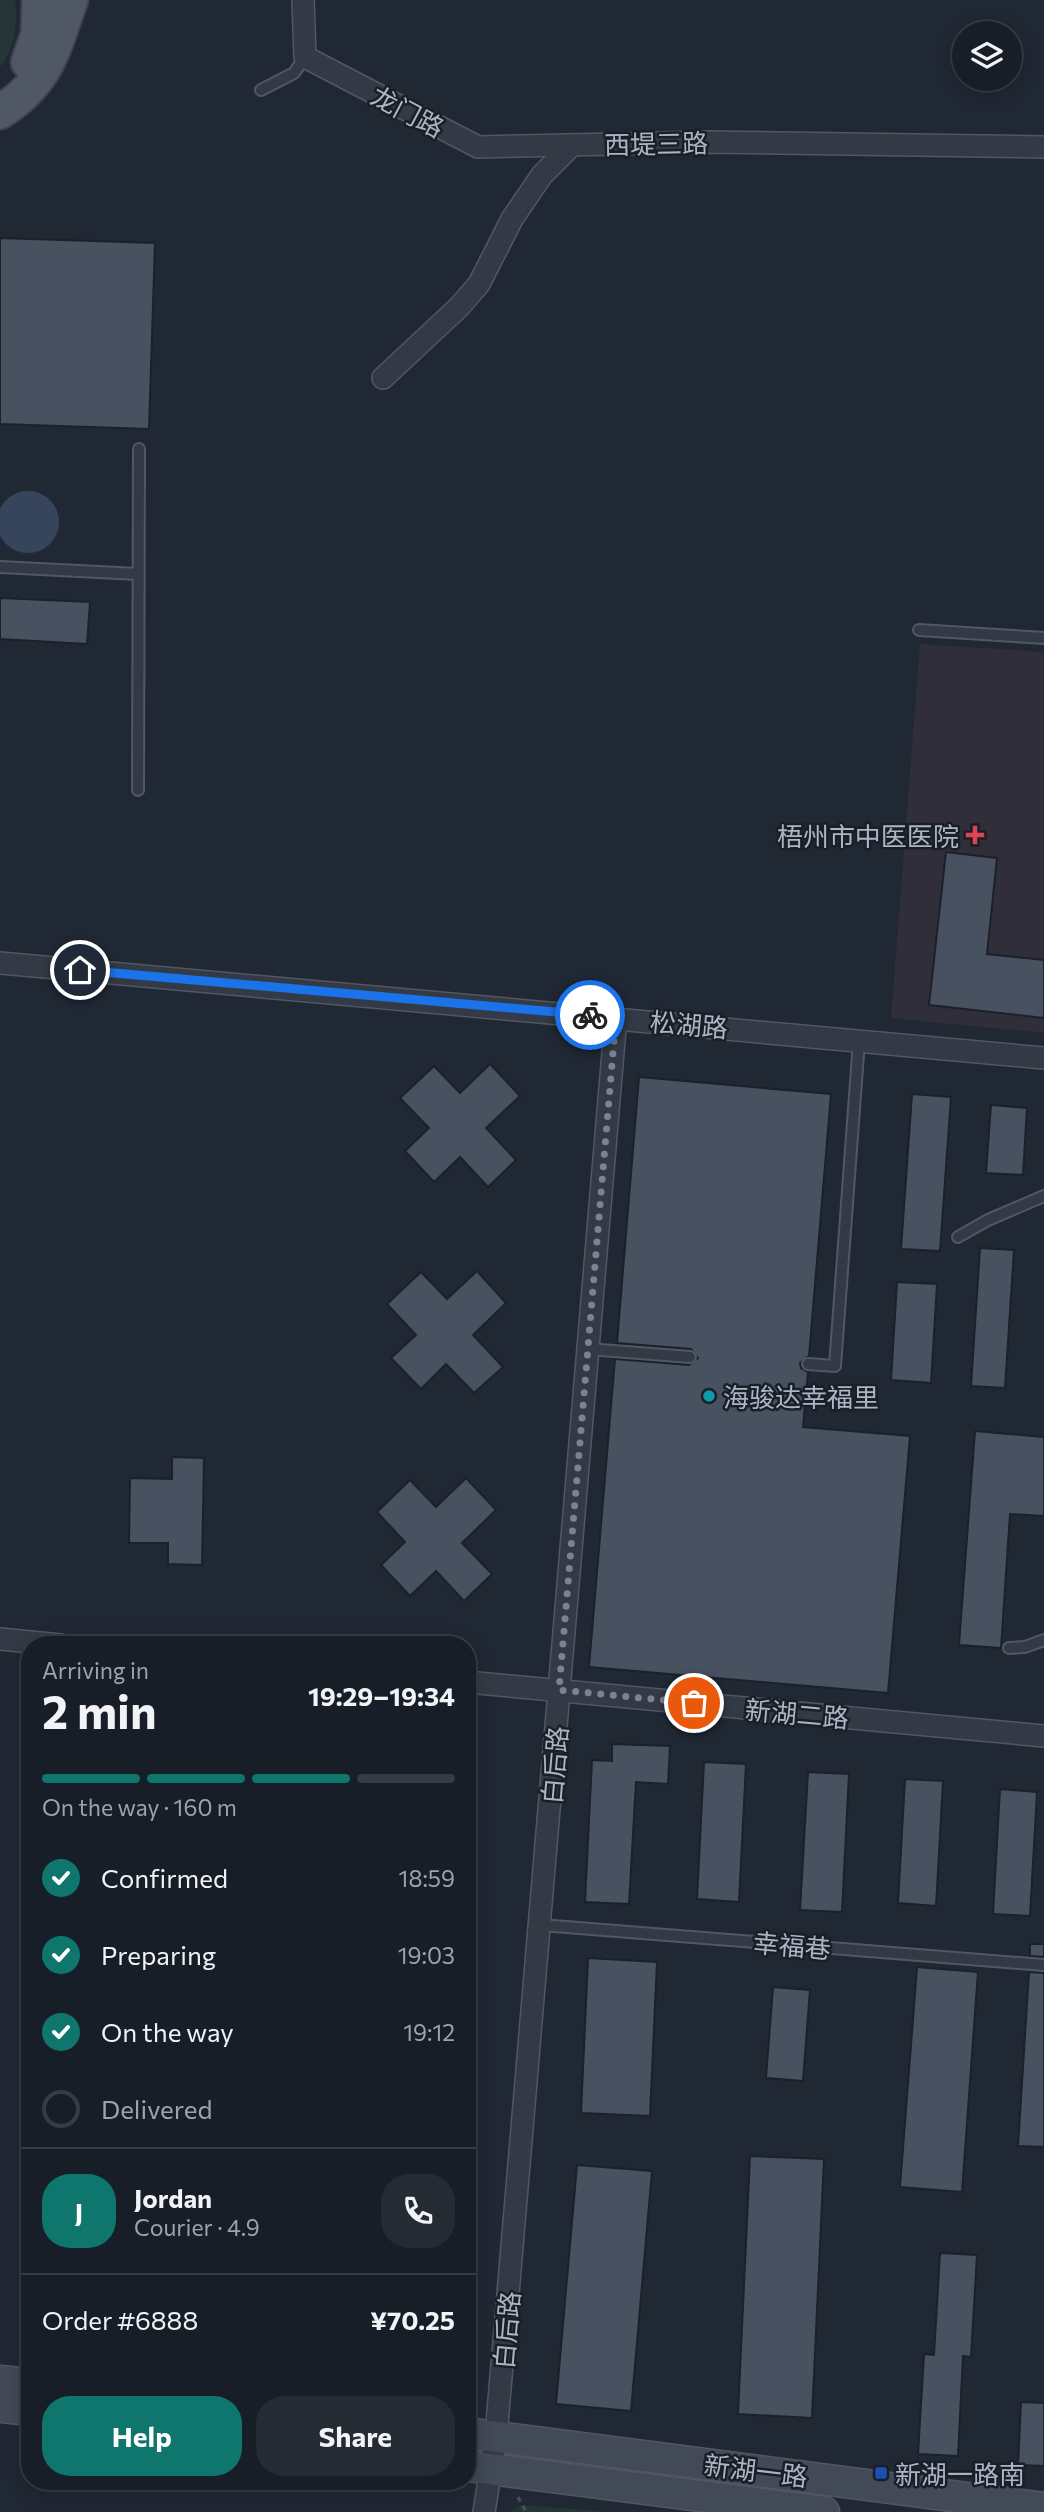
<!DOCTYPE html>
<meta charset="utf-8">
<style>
body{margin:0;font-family:Commissioner,"Noto Sans SC",sans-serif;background:#252b33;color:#f1f3f6;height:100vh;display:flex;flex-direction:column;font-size:26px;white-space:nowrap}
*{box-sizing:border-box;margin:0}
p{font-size:23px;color:#9fa2a7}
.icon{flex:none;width:38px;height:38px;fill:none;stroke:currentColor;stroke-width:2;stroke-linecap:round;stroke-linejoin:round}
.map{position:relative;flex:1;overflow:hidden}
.sheet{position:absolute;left:21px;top:1636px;width:455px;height:854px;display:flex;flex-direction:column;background:#181e27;border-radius:28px;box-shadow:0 4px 18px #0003,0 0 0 2px #363c44}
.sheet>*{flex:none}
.tools{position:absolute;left:952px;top:21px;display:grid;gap:14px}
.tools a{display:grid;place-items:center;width:70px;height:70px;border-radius:50%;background:#181e27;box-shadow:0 4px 18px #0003,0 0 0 2px #363c44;font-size:35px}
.pin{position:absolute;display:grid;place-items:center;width:60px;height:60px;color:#fff;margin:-30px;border:4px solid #fff;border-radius:50%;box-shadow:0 2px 7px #0007}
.courier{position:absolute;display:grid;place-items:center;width:70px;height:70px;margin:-35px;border:5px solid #1a73e8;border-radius:50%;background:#fff;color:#222;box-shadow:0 2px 9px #0007}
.summary em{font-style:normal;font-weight:700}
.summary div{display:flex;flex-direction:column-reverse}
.summary{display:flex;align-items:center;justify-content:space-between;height:119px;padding:0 21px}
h1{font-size:46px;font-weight:700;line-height:52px}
.bar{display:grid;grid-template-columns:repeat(4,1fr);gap:10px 7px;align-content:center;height:84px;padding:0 21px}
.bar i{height:9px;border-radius:5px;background:#363c44}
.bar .current{background:#0f766e}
.bar p{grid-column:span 4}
.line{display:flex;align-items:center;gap:18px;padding:0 21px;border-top:2px solid #363c44}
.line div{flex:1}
.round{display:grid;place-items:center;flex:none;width:74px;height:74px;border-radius:28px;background:#252b33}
ol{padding:0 21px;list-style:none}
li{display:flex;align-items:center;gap:21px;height:77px}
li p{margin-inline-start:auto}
li .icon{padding:7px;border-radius:50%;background:#0f766e;color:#fff;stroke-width:4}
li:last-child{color:#9fa2a7}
li i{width:38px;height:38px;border:4px solid #363c44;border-radius:50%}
.button{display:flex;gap:14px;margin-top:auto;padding:14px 21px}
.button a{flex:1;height:80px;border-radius:28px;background:#0f766e;color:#fff;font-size:28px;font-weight:700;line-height:80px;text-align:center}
.button a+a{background:#252b33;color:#f1f3f6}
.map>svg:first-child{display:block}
.medical{fill:#302e39}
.green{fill:#253637}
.water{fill:#36455c}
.building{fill:#485160;stroke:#1b212b;stroke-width:2}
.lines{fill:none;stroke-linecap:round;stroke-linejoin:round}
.lane-casing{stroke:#515763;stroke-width:14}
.street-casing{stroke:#515763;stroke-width:24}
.secondary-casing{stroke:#515763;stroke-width:33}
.primary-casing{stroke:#3d434e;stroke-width:37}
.path{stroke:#415155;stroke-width:3.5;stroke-dasharray:5 5;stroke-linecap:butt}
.lane{stroke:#333a45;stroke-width:10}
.street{stroke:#333a45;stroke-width:21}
.secondary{stroke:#424957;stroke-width:30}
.primary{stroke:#515865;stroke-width:33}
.done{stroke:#7c8390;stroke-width:7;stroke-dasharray:0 12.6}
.route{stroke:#1a73e8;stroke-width:9}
.health-dot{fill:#e0444e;stroke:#191f29;stroke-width:2.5}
.culture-dot{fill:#0f9aa8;stroke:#191f29;stroke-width:2.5}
.transit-dot{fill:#1a4fb4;stroke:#191f29;stroke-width:2.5}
.labels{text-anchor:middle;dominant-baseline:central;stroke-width:5;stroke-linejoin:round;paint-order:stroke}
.street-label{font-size:26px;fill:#adb4c2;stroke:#191f29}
.poi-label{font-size:26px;fill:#adb4c2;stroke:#191f29;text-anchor:start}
</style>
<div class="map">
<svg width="1044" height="2512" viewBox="0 0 1044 2512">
<rect width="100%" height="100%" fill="#202834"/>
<polygon class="medical" points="920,644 1044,652 1044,1033 891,1018"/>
<g class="green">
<path d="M0,0H15C18,23 15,49 0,67Z"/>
<polygon points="521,2505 599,2511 606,2512 511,2512"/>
</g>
<circle class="water" cx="28" cy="522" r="31"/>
<g class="building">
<polygon points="0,238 155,243 149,429 0,424"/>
<polygon points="0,598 90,602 87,644 0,639"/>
<polygon points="946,852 997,858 987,954 1044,960 1044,1018 929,1005"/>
<polygon points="490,1064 520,1096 486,1128 516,1160 488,1187 460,1157 434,1182 405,1151 429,1128 400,1098 434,1066 460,1093"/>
<polygon points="639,1077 831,1094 809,1356 800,1363 801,1368 808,1372 803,1427 910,1436 888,1693 589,1667 615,1359 689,1365 698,1358 691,1349 617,1343"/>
<polygon points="912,1094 951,1097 940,1251 901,1249"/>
<polygon points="991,1105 1027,1108 1023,1175 986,1173"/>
<polygon points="980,1248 1014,1250 1005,1388 971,1386"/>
<polygon points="477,1271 506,1303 473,1335 503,1367 474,1393 446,1364 421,1389 391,1358 416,1335 387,1304 421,1272 447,1299"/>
<polygon points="897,1282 937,1284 931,1383 891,1380"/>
<polygon points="975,1431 1044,1437 1044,1516 1010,1514 1001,1648 959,1645"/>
<polygon points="172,1457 204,1458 202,1565 168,1564 168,1543 129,1543 130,1478 172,1479"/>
<polygon points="466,1478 496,1510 462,1543 492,1574 464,1601 436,1571 410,1596 381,1565 405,1542 377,1512 410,1480 436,1507"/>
<polygon points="612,1744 670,1746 668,1784 636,1782 629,1904 585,1902 592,1760 612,1761"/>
<polygon points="704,1762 746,1764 739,1902 697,1899"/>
<polygon points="808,1772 849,1774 842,1912 800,1910"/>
<polygon points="905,1779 943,1781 936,1906 898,1903"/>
<polygon points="1000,1789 1037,1792 1030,1916 993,1914"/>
<polygon points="1030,1944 1044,1944 1044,1957 1030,1956"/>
<polygon points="588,1958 657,1962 650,2116 581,2113"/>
<polygon points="917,1967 978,1972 962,2192 900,2187"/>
<polygon points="1029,1972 1044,1973 1044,2147 1018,2146"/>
<polygon points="773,1987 810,1990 803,2081 766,2078"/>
<polygon points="750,2156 824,2159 812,2418 738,2414"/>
<polygon points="577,2165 652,2171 631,2411 556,2404"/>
<polygon points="940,2253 977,2255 971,2357 963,2356 958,2456 918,2454 924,2354 934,2355"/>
<polygon points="1021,2402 1044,2403 1044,2466 1018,2465"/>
</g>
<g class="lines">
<g class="lane-casing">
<g id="lane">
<polyline points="261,90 294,73 305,57"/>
<polyline points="0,567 138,574"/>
<polyline points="919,630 1044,638"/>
<polyline points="138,790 139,449"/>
<polyline points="958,1237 988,1220 1044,1196"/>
<polyline points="588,1349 690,1357"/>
<polyline points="808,1364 835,1366 859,1041"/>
<polyline points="1009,1648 1025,1647 1044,1640"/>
<polyline points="541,1925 1044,1965"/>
</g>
</g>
<g class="street-casing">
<g id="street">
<polyline points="303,0 305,57 478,147 708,142 1044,147"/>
<polyline points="383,378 459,307 479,284 512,219 542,175 572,145"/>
<polyline points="0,963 1044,1058"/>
<polyline points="0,1639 61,1645"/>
<polyline points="467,1682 1044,1736"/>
<polyline points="484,2512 496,2436 616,1017"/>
</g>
</g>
<g class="secondary-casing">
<g id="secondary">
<polyline points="0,2381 30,2384"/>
<polyline points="0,2407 30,2410"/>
<polyline points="467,2433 1044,2508"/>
<polyline points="467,2466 824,2512"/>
</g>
</g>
<g class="primary-casing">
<g id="primary">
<polyline points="28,62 38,34 39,0"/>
<path d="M0,112C48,82 53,50 71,0"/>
</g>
</g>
<polyline class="path" points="518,2497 526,2512"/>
<use href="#lane" class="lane"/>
<use href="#street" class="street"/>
<use href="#secondary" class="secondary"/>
<use href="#primary" class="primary"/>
</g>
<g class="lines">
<polyline class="done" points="590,1015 616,1017 559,1690 694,1703"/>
<polyline class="route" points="80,970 590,1015"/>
</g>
<path class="health-dot" d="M971.5 824.5h7v7h7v7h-7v7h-7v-7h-7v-7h7z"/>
<circle class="culture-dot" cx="709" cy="1396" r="7"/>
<rect class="transit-dot" x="874" y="2466" width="14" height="14" rx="3.5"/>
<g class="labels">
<g class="street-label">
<text transform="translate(408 111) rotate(28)">龙门路</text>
<text transform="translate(656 143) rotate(-1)">西堤三路</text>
<text transform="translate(689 1024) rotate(5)">松湖路</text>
<text transform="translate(797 1713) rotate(5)">新湖二路</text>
<text transform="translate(554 1765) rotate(-85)">白后路</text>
<text transform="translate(792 1945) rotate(5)">幸福巷</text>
<text transform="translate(506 2330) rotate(-85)">白后路</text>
<text transform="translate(756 2470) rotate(7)">新湖一路</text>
</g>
<g class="poi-label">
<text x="959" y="835" text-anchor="end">梧州市中医医院</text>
<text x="723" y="1396">海骏达幸福里</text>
<text x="895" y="2473">新湖一路南</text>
</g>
</g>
</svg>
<div class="tools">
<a><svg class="icon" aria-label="layers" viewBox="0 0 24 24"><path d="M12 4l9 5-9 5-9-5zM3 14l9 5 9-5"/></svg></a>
</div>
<div class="pin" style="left:694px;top:1703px;background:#ea580c"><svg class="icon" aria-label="bag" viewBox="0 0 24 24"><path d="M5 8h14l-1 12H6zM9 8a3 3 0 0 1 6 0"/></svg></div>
<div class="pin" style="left:80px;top:970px;background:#1f2937"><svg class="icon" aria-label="home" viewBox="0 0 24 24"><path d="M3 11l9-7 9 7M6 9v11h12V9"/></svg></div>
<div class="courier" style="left:590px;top:1015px"><svg class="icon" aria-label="bike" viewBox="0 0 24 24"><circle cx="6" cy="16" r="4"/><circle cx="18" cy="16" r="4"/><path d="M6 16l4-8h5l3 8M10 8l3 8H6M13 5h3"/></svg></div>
<section class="sheet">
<div class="summary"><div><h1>2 min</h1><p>Arriving in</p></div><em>19:29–19:34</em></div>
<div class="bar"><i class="current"></i><i class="current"></i><i class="current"></i><i></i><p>On the way · 160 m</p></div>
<ol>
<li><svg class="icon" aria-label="check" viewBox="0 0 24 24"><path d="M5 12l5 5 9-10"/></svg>Confirmed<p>18:59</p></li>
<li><svg class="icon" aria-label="check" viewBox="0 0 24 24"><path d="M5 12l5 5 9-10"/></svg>Preparing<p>19:03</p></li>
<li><svg class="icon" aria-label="check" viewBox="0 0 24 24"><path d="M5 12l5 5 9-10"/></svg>On the way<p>19:12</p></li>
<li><i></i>Delivered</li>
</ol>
<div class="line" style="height:126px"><b class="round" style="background:#0f766e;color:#fff">J</b><div><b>Jordan</b><p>Courier · 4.9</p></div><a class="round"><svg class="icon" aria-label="phone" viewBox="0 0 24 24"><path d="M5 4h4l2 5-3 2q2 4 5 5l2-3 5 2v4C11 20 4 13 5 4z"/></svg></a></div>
<div class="line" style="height:91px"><div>Order #6888</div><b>¥70.25</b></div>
<div class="button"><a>Help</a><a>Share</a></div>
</section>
</div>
